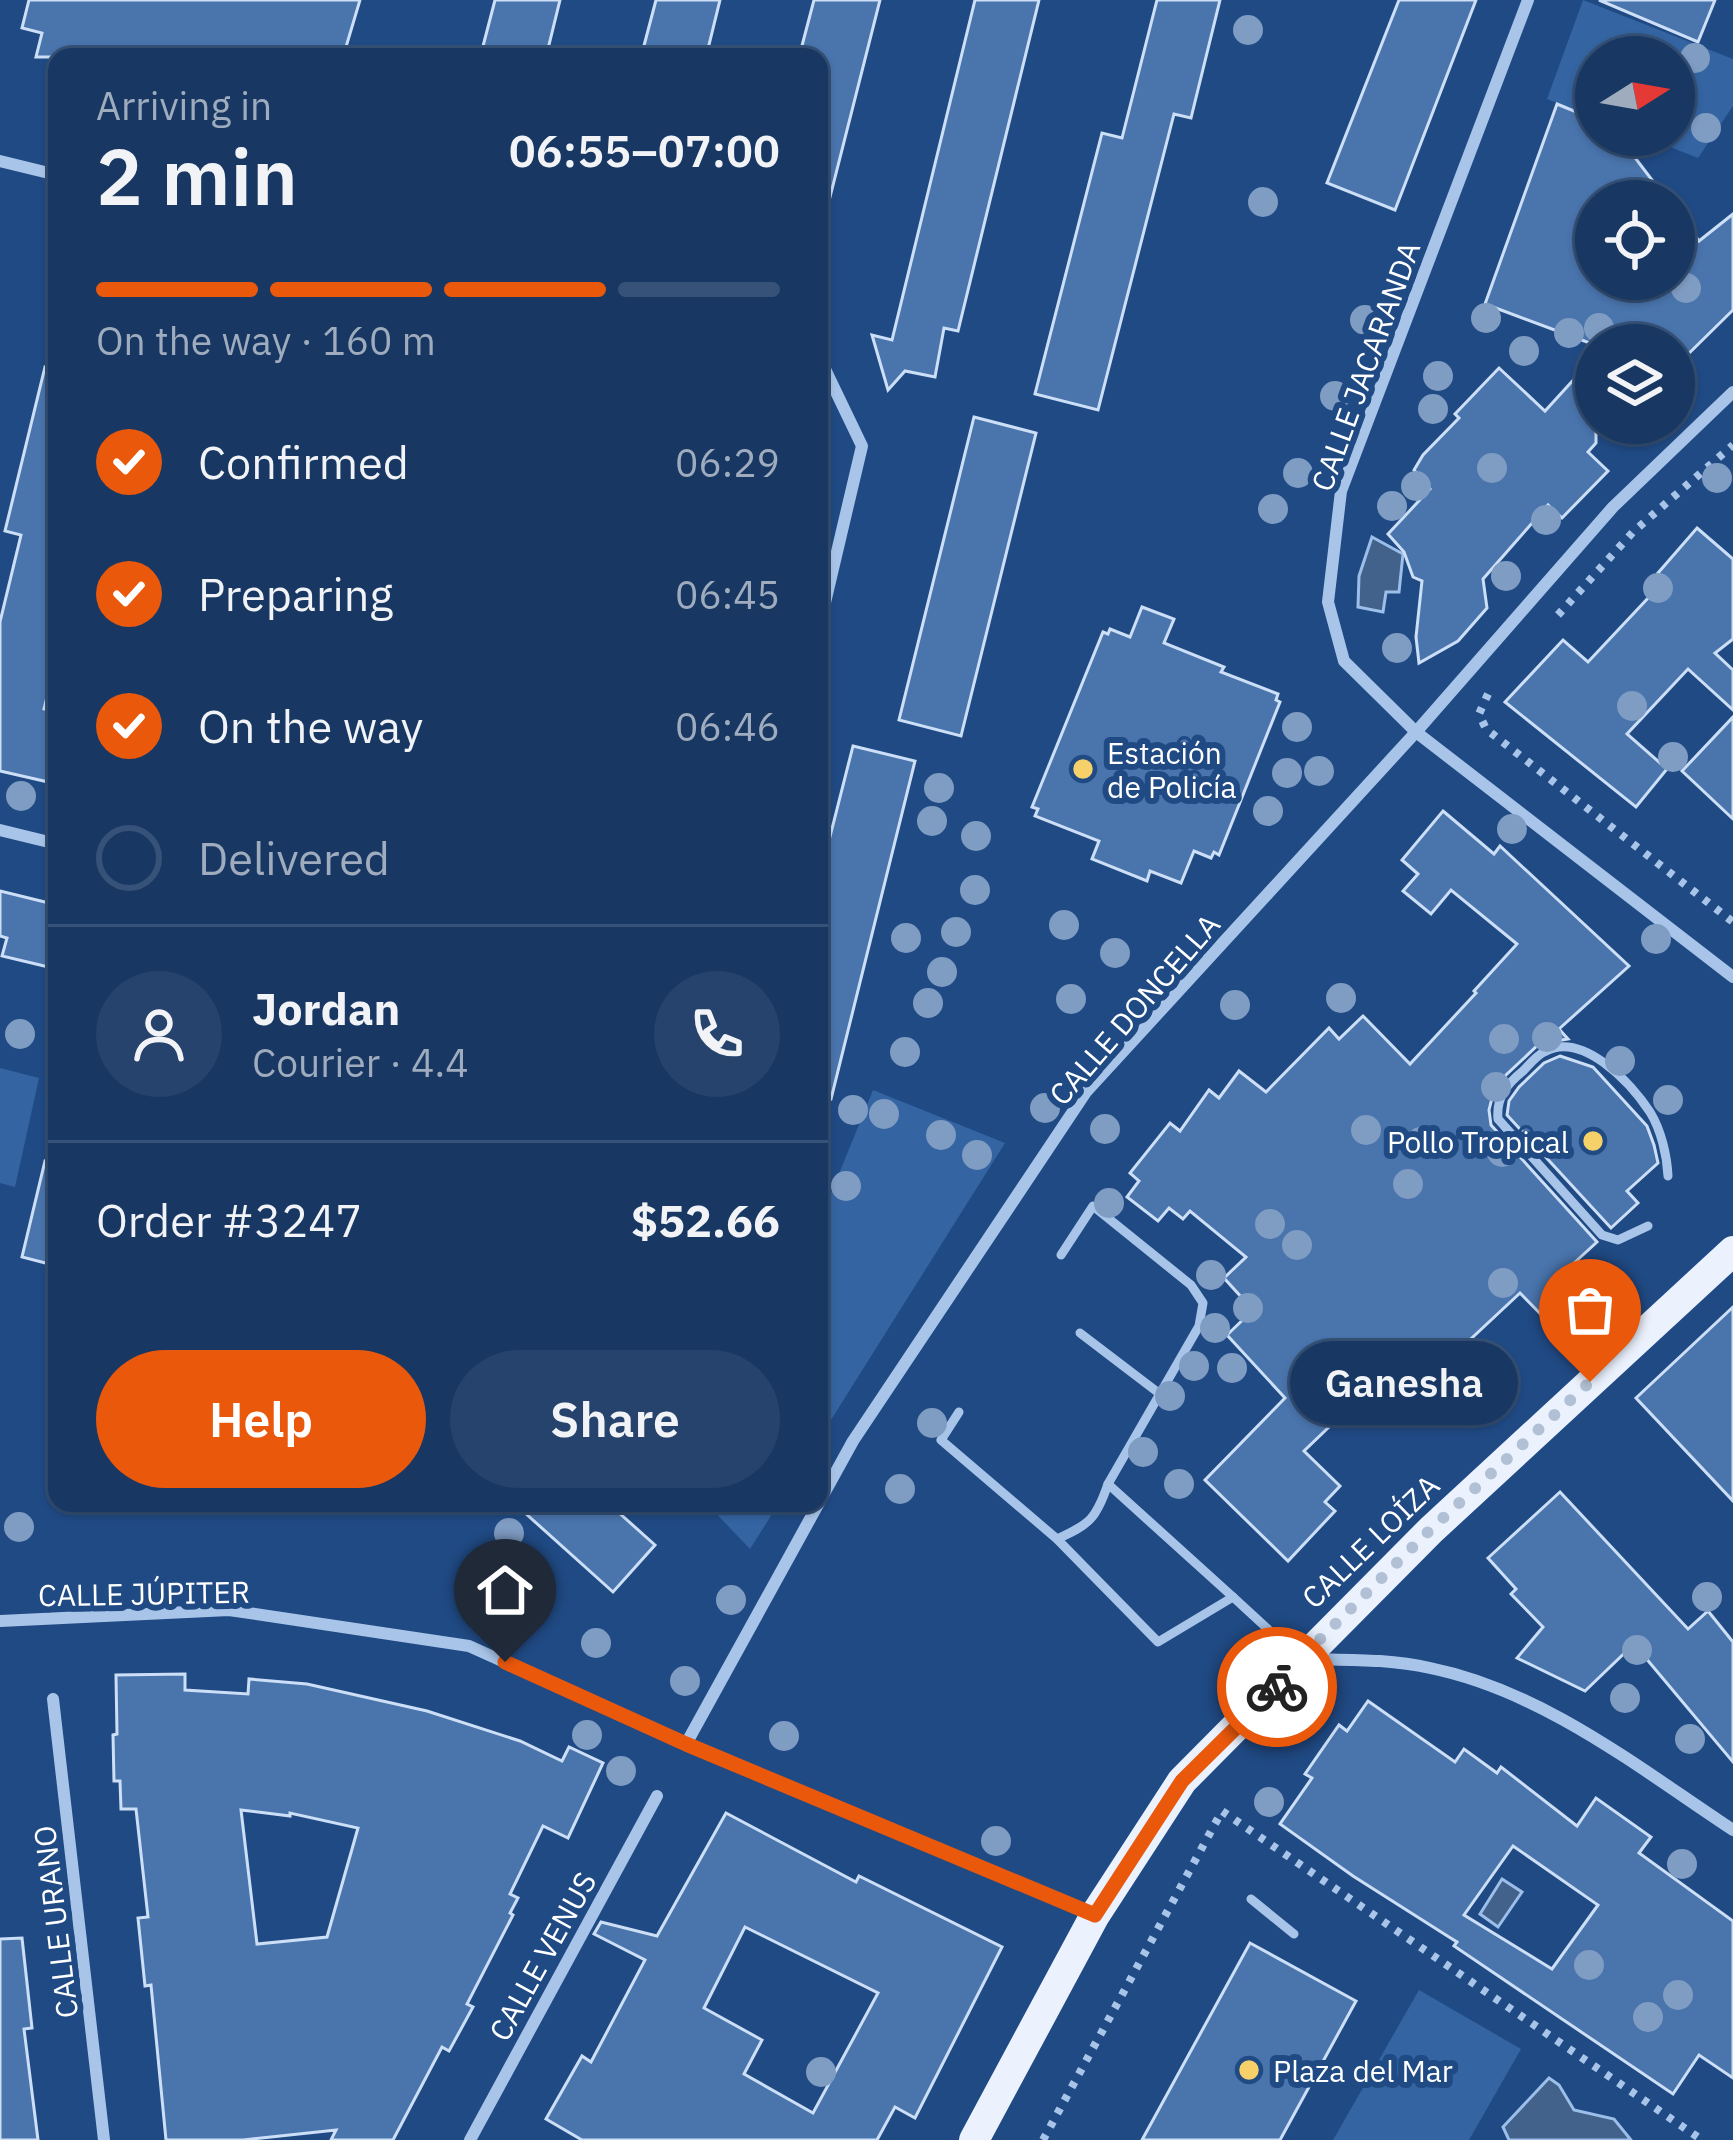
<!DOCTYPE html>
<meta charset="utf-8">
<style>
body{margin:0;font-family:"IBM Plex Sans",sans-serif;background:#25436c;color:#f1f3f6;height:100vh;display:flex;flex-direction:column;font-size:45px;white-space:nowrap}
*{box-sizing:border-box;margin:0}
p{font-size:39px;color:#9facbe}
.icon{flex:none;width:66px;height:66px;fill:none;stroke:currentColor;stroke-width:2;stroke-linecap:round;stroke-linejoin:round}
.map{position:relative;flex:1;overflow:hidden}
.details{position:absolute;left:48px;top:48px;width:780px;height:1464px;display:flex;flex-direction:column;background:#183863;border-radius:24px;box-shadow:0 3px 9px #0004,0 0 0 3px #365278}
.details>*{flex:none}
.needle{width:78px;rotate:79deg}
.buttons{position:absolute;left:1575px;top:36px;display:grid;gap:24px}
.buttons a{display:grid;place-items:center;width:120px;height:120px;border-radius:50%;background:#183863;box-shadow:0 3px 9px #0004,0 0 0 3px #365278;font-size:60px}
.pin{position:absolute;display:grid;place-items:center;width:102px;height:102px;color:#fff;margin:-123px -51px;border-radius:50% 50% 50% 0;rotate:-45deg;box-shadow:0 0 12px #0007}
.pin .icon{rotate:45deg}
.courier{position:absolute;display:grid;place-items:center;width:120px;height:120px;margin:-60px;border:9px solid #ea580c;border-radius:50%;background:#fff;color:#222;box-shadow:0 3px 15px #0007}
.bubble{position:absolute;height:84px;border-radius:42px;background:#183863;box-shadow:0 3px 9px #0004,0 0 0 3px #365278;font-size:39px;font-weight:600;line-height:84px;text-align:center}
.summary em{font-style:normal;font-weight:600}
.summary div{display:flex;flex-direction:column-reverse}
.summary{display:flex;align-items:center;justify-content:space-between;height:204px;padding:0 48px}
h1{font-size:78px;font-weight:600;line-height:90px}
.bar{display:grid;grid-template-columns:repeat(4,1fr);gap:18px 12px;align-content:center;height:144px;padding:0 48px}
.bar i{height:15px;border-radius:9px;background:#365278}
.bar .on{background:#ea580c}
.bar p{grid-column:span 4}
.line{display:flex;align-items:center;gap:30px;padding:0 48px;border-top:3px solid #365278}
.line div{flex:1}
.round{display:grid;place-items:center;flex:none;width:126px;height:126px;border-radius:63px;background:#25436c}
ol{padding:0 48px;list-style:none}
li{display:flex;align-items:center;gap:36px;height:132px}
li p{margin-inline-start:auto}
li .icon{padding:12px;border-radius:50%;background:#ea580c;color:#fff;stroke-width:4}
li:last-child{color:#9facbe}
li i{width:66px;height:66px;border:6px solid #365278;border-radius:50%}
.primary-button{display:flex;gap:24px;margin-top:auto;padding:24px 48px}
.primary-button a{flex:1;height:138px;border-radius:72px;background:#ea580c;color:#fff;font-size:48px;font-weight:600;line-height:138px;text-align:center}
.primary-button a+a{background:#25436c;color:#f1f3f6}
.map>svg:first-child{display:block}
.green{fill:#3464a1}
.water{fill:#42618b;stroke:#9cbfea;stroke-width:3}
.building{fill:#4974ac;stroke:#ccdff7;stroke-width:3;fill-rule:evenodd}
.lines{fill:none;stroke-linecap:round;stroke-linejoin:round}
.path{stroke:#a8c5e9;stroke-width:8;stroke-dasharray:6 9;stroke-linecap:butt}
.service{stroke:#a8c5e9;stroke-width:9}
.minor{stroke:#a8c5e9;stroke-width:12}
.primary{stroke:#ebf2fe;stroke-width:30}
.tree{fill:#7f9cc3}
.done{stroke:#b1c0d4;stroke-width:12;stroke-dasharray:0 21.6}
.route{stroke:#ea580c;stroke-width:15}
.poi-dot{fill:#f6d069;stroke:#204a84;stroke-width:4.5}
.labels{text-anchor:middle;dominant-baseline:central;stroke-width:12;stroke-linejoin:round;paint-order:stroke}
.street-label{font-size:30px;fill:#fff;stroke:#204a84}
.poi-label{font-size:30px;fill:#fff;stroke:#204a84;text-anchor:start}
</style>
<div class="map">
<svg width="1733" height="2140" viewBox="0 0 1733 2140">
<rect width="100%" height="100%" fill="#204a84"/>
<g class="green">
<polygon points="1583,0 1733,59 1733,106 1698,158 1640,135 1674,135 1674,57 1596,57 1596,118 1547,99"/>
<polygon points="0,1068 39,1078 15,1187 0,1183"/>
<polygon points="873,1090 1005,1143 819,1439 819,1223"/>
<polygon points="706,1503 779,1503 750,1549"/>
<polygon points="1419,1990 1521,2049 1469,2140 1333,2140"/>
</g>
<g class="water">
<polygon points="1372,537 1403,554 1399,592 1386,592 1383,612 1358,607 1359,576"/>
<polygon points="1502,1879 1522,1892 1498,1927 1480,1914"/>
<polygon points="1549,2078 1559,2085 1574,2110 1614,2119 1631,2140 1509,2140 1503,2127"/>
</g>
<g class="building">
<polygon points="29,0 360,0 343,57 36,57 42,33 22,28"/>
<polygon points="495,0 560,0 546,57 512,57 482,50"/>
<polygon points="656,0 720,0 706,57 641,57"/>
<polygon points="814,0 880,0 830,197 819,195 819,57 799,57"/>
<polygon points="975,0 1039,0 958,331 944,328 935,377 905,371 888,390 872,335 892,340"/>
<polygon points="1157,0 1220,0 1191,118 1174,114 1098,410 1035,394 1102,133 1122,138"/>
<polygon points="1399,0 1476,0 1395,210 1327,183"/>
<polygon points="1599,0 1715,0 1698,42"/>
<polygon points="1557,104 1596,120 1596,135 1645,135 1636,159 1668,201 1596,201 1596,279 1674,279 1674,208 1699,241 1733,214 1733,310 1674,368 1674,345 1595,345 1485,304"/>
<polygon points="1596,355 1596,443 1588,452 1608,471 1562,518 1548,505 1483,579 1487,608 1458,641 1419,663 1416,637 1422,581 1413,577 1404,552 1388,534 1430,489 1414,470 1423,455 1459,418 1455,414 1499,368 1545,411"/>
<polygon points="45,367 57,369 57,657 44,709 57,712 57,784 0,771 0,622 21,535 5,531"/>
<polygon points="974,417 1036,433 961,736 899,720"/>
<polygon points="1697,528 1733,559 1733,639 1715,653 1733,670 1733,710 1688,669 1627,734 1667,769 1636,807 1505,702 1563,640 1588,662 1665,580 1658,573"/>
<polygon points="1142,607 1174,619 1164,643 1224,667 1221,672 1278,694 1276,700 1280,702 1219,855 1214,852 1211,858 1194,851 1181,883 1150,871 1147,881 1092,859 1099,841 1035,816 1038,809 1032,807 1103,632 1108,634 1110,629 1130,637"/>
<polygon points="1733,717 1733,819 1682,771"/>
<polygon points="853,746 915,761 831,1099 819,1097 819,880"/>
<polygon points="1443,811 1494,854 1500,846 1629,966 1559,1029 1568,1039 1539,1044 1506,1075 1493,1094 1489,1110 1491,1125 1597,1242 1561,1275 1597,1314 1567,1341 1520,1293 1430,1377 1423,1369 1393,1397 1377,1381 1304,1451 1340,1486 1325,1502 1335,1511 1288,1561 1205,1480 1285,1398 1227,1335 1253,1310 1224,1278 1246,1257 1190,1211 1183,1219 1169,1208 1158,1221 1127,1197 1139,1181 1130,1173 1170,1123 1180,1131 1209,1090 1219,1098 1239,1071 1266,1092 1329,1028 1339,1039 1363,1016 1410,1064 1476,993 1474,991 1517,944 1451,890 1431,914 1403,891 1418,874 1402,860"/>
<polygon points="0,891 57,905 57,969 2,956 7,938 0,936"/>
<polygon points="1560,1056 1593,1067 1647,1126 1654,1145 1658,1163 1627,1191 1638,1203 1611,1228 1507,1115 1509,1101 1519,1087 1544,1063"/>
<polygon points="45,1161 57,1163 57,1266 22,1257"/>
<polygon points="1733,1307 1733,1501 1636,1398"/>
<polygon points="1560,1492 1688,1629 1708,1611 1733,1642 1733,1762 1634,1644 1585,1691 1517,1658 1543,1627 1511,1594 1516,1589 1488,1558"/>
<polygon points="514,1503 608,1503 655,1545 613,1592"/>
<path d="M185,1674V1690L248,1694L249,1679L307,1684L427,1711L520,1741L562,1761L569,1747L603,1763L568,1838L543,1826L510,1894L518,1898L510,1913L513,1915L467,2004L473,2007L449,2051L442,2047L393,2140H331L336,2130L243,2140H166L151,1985L145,1986L138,1918L148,1917L136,1809H121L120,1781H114L113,1735L117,1734L116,1675ZM241,1810L290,1816V1813L358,1828L327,1937L257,1944Z"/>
<path d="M1368,1701L1455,1762L1464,1749L1497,1773L1501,1767L1577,1826L1596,1798L1651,1837L1639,1853L1733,1921V2078L1699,2055L1673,2094L1454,1946L1457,1942L1449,1937L1353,1876L1280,1824L1312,1778L1305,1774L1339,1725L1347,1731ZM1513,1846L1598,1905L1552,1969L1464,1915Z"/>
<path d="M726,1813L856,1882L859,1876L1002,1947L915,2118L895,2107L877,2140H582L546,2119L582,2056L591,2062L645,1960L594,1934L601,1922L657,1936ZM745,1927L878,1993L813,2113L744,2074L762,2040L704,2008Z"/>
<polygon points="22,1938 32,2028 24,2029 38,2140 0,2140 0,1939"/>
<polygon points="1250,1943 1356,2001 1280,2140 1142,2140"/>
</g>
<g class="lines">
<g class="path">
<polyline points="1558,615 1633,532 1733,445"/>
<polyline points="1488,694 1479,714 1486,729 1733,922"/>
<polyline points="1043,2140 1222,1811 1702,2140"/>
</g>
<g class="service">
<path d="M1648,1226L1618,1240L1602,1235L1498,1119C1496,1097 1507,1084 1523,1071C1529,1065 1536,1056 1544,1052C1582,1030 1631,1083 1650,1112C1661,1130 1667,1155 1668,1176"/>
<polyline points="1080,1333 1160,1394"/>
<polyline points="959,1412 941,1440 1057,1539 1158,1642 1233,1597 1108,1484 1199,1326 1203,1303 1191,1285 1093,1206 1061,1255"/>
<path d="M1057,1539C1090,1524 1096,1519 1108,1484"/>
<polyline points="1233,1597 1296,1655"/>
<polyline points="1251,1899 1294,1934"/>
</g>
<g class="minor">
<polyline points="1528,0 1341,491 1328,602 1344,661 1416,732 1733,977"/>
<polyline points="0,161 57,175"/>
<polyline points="819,367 825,369 862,446 819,628"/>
<polyline points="0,830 57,844"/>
<polyline points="0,1621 229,1610 469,1646 686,1744 1094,1914"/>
<path d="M1310,1659C1350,1660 1390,1659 1430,1668C1543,1691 1639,1768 1733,1830"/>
<polyline points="53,1699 104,2140"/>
<polyline points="686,1744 853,1441 1086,1092 1416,732 1613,507 1733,392"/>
<polyline points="470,2140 657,1796"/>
</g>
<polyline class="primary" points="974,2140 1095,1915 1182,1781 1431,1530 1733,1251"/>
</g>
<g class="tree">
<circle cx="1248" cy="30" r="15"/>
<circle cx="1695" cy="58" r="15"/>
<circle cx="1706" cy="128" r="15"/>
<circle cx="1263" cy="202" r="15"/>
<circle cx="1686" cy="288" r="15"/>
<circle cx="1486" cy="318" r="15"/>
<circle cx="1365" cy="320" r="15"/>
<circle cx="1599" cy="328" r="15"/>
<circle cx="1569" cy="333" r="15"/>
<circle cx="1524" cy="351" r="15"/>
<circle cx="1438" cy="376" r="15"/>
<circle cx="1335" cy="396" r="15"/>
<circle cx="1433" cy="409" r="15"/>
<circle cx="1492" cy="468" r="15"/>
<circle cx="1298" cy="473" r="15"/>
<circle cx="1717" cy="478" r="15"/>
<circle cx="1416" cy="486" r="15"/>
<circle cx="1392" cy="506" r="15"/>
<circle cx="1273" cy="509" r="15"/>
<circle cx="1546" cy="520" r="15"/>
<circle cx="1506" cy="576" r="15"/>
<circle cx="1658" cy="588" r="15"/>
<circle cx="1397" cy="648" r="15"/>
<circle cx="1632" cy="706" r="15"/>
<circle cx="1297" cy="727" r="15"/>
<circle cx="1673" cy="757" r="15"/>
<circle cx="1319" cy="771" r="15"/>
<circle cx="1287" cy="773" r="15"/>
<circle cx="939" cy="788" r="15"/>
<circle cx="21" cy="796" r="15"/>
<circle cx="1268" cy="811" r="15"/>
<circle cx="932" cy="821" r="15"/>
<circle cx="1512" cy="829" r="15"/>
<circle cx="976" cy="836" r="15"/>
<circle cx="975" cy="890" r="15"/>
<circle cx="1064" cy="925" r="15"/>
<circle cx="956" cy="932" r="15"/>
<circle cx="906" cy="938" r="15"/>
<circle cx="1656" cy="939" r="15"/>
<circle cx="1115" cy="953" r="15"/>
<circle cx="942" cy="972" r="15"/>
<circle cx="1341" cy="998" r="15"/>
<circle cx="1071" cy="999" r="15"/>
<circle cx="928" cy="1003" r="15"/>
<circle cx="1235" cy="1005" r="15"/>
<circle cx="20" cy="1034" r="15"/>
<circle cx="1547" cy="1037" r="15"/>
<circle cx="1504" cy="1039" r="15"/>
<circle cx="905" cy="1052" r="15"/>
<circle cx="1620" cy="1061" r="15"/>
<circle cx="1496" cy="1087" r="15"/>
<circle cx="1668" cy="1100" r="15"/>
<circle cx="1045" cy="1108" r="15"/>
<circle cx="853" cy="1110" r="15"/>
<circle cx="884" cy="1114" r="15"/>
<circle cx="1105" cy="1129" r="15"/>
<circle cx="1366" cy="1130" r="15"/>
<circle cx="941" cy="1135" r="15"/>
<circle cx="1421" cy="1142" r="15"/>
<circle cx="1502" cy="1152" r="15"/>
<circle cx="977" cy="1155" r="15"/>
<circle cx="1408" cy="1184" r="15"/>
<circle cx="846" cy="1186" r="15"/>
<circle cx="1109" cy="1203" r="15"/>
<circle cx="1270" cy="1224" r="15"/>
<circle cx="1297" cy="1245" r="15"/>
<circle cx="1211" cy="1275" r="15"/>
<circle cx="1503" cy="1283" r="15"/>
<circle cx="1248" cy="1308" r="15"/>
<circle cx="1215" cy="1328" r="15"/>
<circle cx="1194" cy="1366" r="15"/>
<circle cx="1232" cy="1368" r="15"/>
<circle cx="1170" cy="1396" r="15"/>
<circle cx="932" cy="1423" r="15"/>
<circle cx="1143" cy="1452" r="15"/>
<circle cx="1179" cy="1484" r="15"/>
<circle cx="900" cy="1489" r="15"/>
<circle cx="19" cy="1527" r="15"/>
<circle cx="509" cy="1533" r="15"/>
<circle cx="1707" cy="1597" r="15"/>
<circle cx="731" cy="1600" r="15"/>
<circle cx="596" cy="1643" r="15"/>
<circle cx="1637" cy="1650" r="15"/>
<circle cx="685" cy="1681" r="15"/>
<circle cx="1625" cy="1698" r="15"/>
<circle cx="587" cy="1735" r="15"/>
<circle cx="784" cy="1736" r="15"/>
<circle cx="1690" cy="1739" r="15"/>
<circle cx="621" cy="1771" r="15"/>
<circle cx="1269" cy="1802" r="15"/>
<circle cx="996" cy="1841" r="15"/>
<circle cx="1682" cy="1864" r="15"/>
<circle cx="1589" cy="1965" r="15"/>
<circle cx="1678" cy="1995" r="15"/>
<circle cx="1648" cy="2017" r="15"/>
<circle cx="821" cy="2072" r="15"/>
</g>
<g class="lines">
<polyline class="done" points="1277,1687 1300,1659 1430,1530 1590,1382"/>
<polyline class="route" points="505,1662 686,1744 1095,1915 1182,1781 1277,1687"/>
</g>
<g class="poi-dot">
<circle cx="1083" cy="769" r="12"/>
<circle cx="1593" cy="1141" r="12"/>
<circle cx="1249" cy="2070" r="12"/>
</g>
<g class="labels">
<g class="street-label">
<text transform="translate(1365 366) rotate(-70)">CALLE JACARANDA</text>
<text transform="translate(1134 1009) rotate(-49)">CALLE DONCELLA</text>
<text transform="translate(1370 1541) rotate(-44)">CALLE LOÍZA</text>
<text transform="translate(144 1593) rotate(-1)">CALLE JÚPITER</text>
<text transform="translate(55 1922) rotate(-97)">CALLE URANO</text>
<text transform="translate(542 1956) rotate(-61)">CALLE VENUS</text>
</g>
<g class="poi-label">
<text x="1107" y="752">Estación<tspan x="1107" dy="34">de Policía</tspan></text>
<text x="1569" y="1141" text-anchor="end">Pollo Tropical</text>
<text x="1273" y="2070">Plaza del Mar</text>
</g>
</g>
</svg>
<div class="buttons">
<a><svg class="needle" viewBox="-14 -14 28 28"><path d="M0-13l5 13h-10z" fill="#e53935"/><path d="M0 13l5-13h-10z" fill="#9facbe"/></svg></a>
<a><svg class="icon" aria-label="locate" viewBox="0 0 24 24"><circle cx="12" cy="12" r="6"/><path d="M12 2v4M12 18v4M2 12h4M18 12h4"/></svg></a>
<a><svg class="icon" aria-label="layers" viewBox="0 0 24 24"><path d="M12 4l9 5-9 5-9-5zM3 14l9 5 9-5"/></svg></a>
</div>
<div class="pin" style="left:1590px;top:1382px;background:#ea580c"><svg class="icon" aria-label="bag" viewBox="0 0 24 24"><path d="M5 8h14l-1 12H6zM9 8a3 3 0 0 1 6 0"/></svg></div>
<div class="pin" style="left:505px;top:1662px;background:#1f2937"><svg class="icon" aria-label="home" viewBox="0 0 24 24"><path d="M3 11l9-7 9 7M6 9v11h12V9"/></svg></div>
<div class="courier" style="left:1277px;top:1687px"><svg class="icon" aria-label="bike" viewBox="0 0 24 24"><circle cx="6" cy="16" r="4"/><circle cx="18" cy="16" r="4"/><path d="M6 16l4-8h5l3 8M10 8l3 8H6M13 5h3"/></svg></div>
<div class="bubble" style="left:1290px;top:1341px;width:228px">Ganesha</div>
<section class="details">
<div class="summary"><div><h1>2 min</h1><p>Arriving in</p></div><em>06:55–07:00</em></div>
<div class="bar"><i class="on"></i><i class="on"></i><i class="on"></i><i></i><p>On the way · 160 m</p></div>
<ol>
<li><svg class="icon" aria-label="check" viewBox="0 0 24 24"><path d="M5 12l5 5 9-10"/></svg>Confirmed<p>06:29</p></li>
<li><svg class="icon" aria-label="check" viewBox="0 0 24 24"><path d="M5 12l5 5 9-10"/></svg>Preparing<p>06:45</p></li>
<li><svg class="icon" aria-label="check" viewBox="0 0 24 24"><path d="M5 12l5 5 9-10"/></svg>On the way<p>06:46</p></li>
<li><i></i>Delivered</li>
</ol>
<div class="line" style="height:216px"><a class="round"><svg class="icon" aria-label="person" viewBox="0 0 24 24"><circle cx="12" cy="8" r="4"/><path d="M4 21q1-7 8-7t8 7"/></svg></a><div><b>Jordan</b><p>Courier · 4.4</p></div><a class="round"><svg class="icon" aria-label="phone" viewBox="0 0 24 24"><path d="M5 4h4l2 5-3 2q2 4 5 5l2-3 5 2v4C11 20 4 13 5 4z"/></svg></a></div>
<div class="line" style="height:156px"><div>Order #3247</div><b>$52.66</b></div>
<div class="primary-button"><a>Help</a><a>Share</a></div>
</section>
</div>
